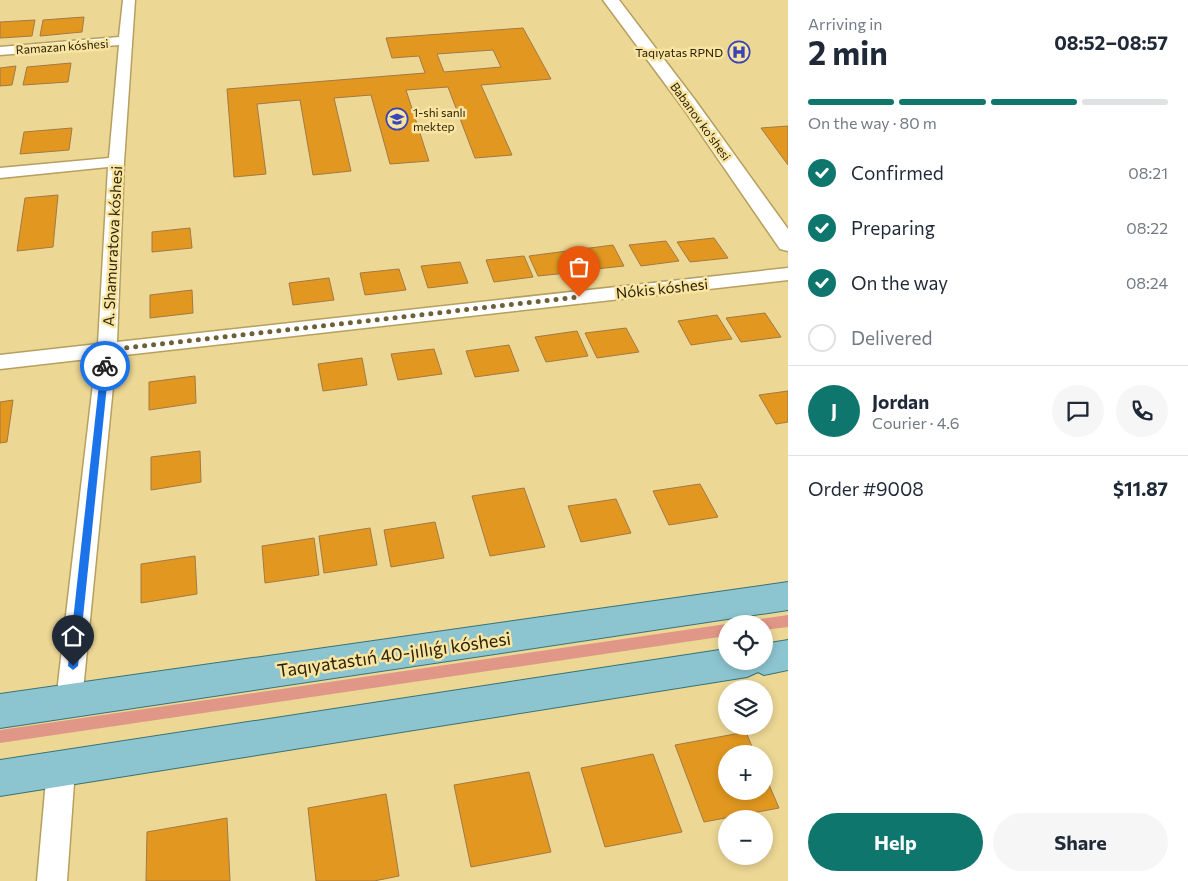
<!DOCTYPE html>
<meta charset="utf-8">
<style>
body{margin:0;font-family:Commissioner,sans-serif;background:#f6f6f7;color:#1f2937;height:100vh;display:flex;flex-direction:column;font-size:19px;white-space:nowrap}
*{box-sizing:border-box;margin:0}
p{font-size:16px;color:#747a83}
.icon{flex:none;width:28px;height:28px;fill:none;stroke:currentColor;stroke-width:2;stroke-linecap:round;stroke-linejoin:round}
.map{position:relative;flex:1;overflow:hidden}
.side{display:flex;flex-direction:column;background:#fff;width:400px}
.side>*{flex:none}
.buttons{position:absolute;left:718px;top:615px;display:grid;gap:10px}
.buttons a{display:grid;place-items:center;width:55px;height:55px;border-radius:50%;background:#fff;box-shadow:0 2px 8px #0003;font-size:25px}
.pin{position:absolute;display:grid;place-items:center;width:42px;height:42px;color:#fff;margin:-51px -21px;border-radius:50% 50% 50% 0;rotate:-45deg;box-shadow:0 0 5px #0007}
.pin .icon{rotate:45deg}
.courier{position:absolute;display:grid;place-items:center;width:50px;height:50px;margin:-25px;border:4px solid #1a73e8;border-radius:50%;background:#fff;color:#222;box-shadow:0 1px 6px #0007}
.overview em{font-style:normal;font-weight:700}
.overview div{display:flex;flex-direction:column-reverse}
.overview{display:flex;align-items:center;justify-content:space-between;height:85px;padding:0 20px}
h1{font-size:32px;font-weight:700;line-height:38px}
.bar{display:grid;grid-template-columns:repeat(4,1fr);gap:8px 5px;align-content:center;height:60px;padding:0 20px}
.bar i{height:6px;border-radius:4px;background:#e0e1e3}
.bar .current{background:#0f766e}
.bar p{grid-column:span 4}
.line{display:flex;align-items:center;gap:12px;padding:0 20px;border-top:1px solid #e0e1e3}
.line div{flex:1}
.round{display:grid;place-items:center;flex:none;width:52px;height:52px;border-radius:26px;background:#f6f6f7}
ol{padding:0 20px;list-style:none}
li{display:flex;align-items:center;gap:15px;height:55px}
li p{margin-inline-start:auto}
li .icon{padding:5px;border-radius:50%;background:#0f766e;color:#fff;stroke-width:4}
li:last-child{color:#747a83}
li i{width:28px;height:28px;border:2px solid #e0e1e3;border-radius:50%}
.primary-button{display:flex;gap:10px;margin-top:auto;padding:10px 20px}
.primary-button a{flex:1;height:58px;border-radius:30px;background:#0f766e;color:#fff;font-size:20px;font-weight:700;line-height:58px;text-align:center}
.primary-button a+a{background:#f6f6f7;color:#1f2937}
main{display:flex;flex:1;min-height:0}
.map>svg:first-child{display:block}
.green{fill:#e09788}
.building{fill:#e29820;stroke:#a27943;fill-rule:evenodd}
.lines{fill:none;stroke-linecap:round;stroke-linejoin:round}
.minor-casing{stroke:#b5a05f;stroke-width:3}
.tertiary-casing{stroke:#b5a05f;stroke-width:3}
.primary-casing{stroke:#387375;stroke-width:2}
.minor{fill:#fff;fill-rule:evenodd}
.tertiary{fill:#fff;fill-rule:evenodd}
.primary{fill:#8cc5d0;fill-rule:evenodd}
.route{fill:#1a73e8}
.done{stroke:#6e6138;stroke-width:5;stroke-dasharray:0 9}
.labels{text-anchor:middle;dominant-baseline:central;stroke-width:5;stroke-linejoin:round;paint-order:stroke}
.far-street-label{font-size:12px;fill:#2a2207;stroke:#f9e4a1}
.far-poi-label{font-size:12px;fill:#2a2207;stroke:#f9e4a1;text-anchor:end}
.street-label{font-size:15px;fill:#2a2207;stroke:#f9e4a1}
.near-street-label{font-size:18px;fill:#2a2207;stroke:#f9e4a1}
</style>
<main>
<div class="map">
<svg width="788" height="881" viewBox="0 0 788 881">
<rect width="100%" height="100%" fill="#ecd794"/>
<polygon class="green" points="788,615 788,627 764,630 764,624 726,624 726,636 0,743 0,730"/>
<g class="building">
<polygon points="84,17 82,32 40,36 43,20"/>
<polygon points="35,20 32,36 0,38 0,22"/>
<path d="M523,28L551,79L481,85L512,155L475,158L448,87L406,90L429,161L390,164L371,95L334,98L351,171L313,175L300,100L257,104L266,174L234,177L227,89L425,73L419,56L392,58L386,38ZM493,50L501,67L444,72L437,54Z"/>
<polygon points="71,63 68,82 23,85 27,67"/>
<polygon points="16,66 12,85 0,86 0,68"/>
<polygon points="788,126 788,165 761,128"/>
<polygon points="72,128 69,150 20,154 24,132"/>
<polygon points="58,195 53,247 17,251 25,198"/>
<polygon points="190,228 192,248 152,252 152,232"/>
<polygon points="714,238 728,258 690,262 677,242"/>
<polygon points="666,241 679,261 641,266 629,245"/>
<polygon points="613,245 624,266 586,270 575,250"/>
<polygon points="567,251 577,272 538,276 529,256"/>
<polygon points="524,256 533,277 494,282 486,260"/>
<polygon points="460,262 468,283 428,288 421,266"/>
<polygon points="399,269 406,290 365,295 360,273"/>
<polygon points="329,278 334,300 293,305 289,283"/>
<polygon points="192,290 193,313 150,318 150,295"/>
<polygon points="765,313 781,337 741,342 726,318"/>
<polygon points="717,315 732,339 691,345 678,321"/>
<polygon points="626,328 639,352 597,358 585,333"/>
<polygon points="577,331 588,356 546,362 535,337"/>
<polygon points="509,345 519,371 475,377 466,351"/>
<polygon points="434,349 442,374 398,380 391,354"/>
<polygon points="362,358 367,385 323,391 318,364"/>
<polygon points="195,376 196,403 149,410 149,382"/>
<polygon points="788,391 788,422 776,424 759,395"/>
<polygon points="13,400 7,442 0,443 0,402"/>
<polygon points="200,451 201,482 151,490 151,457"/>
<polygon points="700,484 718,517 669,525 653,491"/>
<polygon points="524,488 545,547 490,556 472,496"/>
<polygon points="616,499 631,533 581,542 568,506"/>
<polygon points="435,522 444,558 391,567 384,530"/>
<polygon points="370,528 377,565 324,573 319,536"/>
<polygon points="314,538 319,575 265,583 262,546"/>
<polygon points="195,556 197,594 141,603 141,564"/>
<polygon points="746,732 755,754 726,754 726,791 764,791 764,773 779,808 704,822 675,745"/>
<polygon points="653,754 682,832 605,847 581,768"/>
<polygon points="529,772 551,852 471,867 454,785"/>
<polygon points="386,794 399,876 374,881 316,881 308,808"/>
<polygon points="227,818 230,881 146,881 147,832"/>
</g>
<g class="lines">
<g class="minor-casing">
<g id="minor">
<polygon points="123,0 135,0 124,162 117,342 788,268 788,280 116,356 82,701 78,710 69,714 60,710 56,701 96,358 0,369 0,355 98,344 108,167 0,178 0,168 109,158 119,45 0,55 0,47 119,37"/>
<polygon points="61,755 71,759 75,769 67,881 37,881 47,769 51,759"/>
</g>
</g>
<g class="tertiary-casing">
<polygon id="tertiary" points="603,0 619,0 695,100 788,229 788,251 780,249 683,108"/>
</g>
<g class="primary-casing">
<g id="primary">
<polygon points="788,582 788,610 0,728 0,694"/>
<polygon points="788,640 788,670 764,675 758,672 747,677 0,796 0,760 726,649 726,661 764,661 764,644"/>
</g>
</g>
<use href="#minor" class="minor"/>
<use href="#tertiary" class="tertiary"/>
<use href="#primary" class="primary"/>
</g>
<polygon class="route" points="105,364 109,366 78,666 73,670 68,666 101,366"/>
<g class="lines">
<polyline class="done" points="105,366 107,350 579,297"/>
</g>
<defs>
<g id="hospital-ring" transform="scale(1.125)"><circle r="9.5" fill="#f9e4a1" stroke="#3844b7" stroke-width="1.5"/><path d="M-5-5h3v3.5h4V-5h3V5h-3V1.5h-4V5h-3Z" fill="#3844b7"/></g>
<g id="school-ring" transform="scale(1.125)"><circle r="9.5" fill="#f9e4a1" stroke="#3844b7" stroke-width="1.5"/><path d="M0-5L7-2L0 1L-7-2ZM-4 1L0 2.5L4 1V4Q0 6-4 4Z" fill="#3844b7"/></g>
</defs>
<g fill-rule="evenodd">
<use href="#hospital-ring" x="739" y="52"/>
<use href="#school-ring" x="397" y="119"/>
</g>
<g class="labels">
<g class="far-street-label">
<text transform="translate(62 46) rotate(-4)">Ramazan kóshesi</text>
<text transform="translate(701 121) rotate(54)">Babanov ko'shesi</text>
</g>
<g class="far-poi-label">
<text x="723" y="52">Taqıyatas RPND</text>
<text x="413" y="112" text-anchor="start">1-shi sanlı<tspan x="413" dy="14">mektep</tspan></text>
</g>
<g class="street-label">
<text transform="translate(112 246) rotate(-87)">A. Shamuratova kóshesi</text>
<text transform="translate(662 288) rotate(-6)">Nókis kóshesi</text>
</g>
<g class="near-street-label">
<text transform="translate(394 654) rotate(-8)">Taqıyatastıń 40-jıllıǵı kóshesi</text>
</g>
</g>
</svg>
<div class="buttons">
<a><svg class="icon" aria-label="locate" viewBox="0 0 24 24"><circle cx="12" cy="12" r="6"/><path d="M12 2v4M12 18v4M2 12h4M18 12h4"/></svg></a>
<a><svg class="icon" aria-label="layers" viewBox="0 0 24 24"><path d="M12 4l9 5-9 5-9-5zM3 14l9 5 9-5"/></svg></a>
<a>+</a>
<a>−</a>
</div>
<div class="pin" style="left:579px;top:297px;background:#ea580c"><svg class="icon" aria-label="bag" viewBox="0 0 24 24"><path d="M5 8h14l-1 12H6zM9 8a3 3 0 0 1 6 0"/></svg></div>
<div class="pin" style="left:73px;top:666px;background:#1f2937"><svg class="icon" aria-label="home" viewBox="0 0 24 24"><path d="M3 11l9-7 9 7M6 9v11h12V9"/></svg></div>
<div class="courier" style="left:105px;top:366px"><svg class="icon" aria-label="bike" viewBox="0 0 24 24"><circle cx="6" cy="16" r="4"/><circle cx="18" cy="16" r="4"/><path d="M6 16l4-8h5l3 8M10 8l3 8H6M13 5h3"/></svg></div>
</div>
<section class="side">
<div class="overview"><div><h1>2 min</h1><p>Arriving in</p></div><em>08:52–08:57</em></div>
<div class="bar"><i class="current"></i><i class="current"></i><i class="current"></i><i></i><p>On the way · 80 m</p></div>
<ol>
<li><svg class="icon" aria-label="check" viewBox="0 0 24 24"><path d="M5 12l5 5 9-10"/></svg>Confirmed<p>08:21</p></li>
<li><svg class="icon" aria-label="check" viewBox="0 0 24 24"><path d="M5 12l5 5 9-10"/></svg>Preparing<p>08:22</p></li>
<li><svg class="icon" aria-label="check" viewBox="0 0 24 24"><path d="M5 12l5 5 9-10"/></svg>On the way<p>08:24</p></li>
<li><i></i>Delivered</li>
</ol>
<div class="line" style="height:90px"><b class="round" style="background:#0f766e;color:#fff">J</b><div><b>Jordan</b><p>Courier · 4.6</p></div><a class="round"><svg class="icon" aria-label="chat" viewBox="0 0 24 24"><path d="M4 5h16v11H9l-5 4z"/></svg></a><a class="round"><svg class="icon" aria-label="phone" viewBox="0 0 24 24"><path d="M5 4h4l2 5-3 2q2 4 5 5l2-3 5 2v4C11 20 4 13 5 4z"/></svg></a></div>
<div class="line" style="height:65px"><div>Order #9008</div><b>$11.87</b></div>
<div class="primary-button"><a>Help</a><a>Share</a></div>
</section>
</main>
